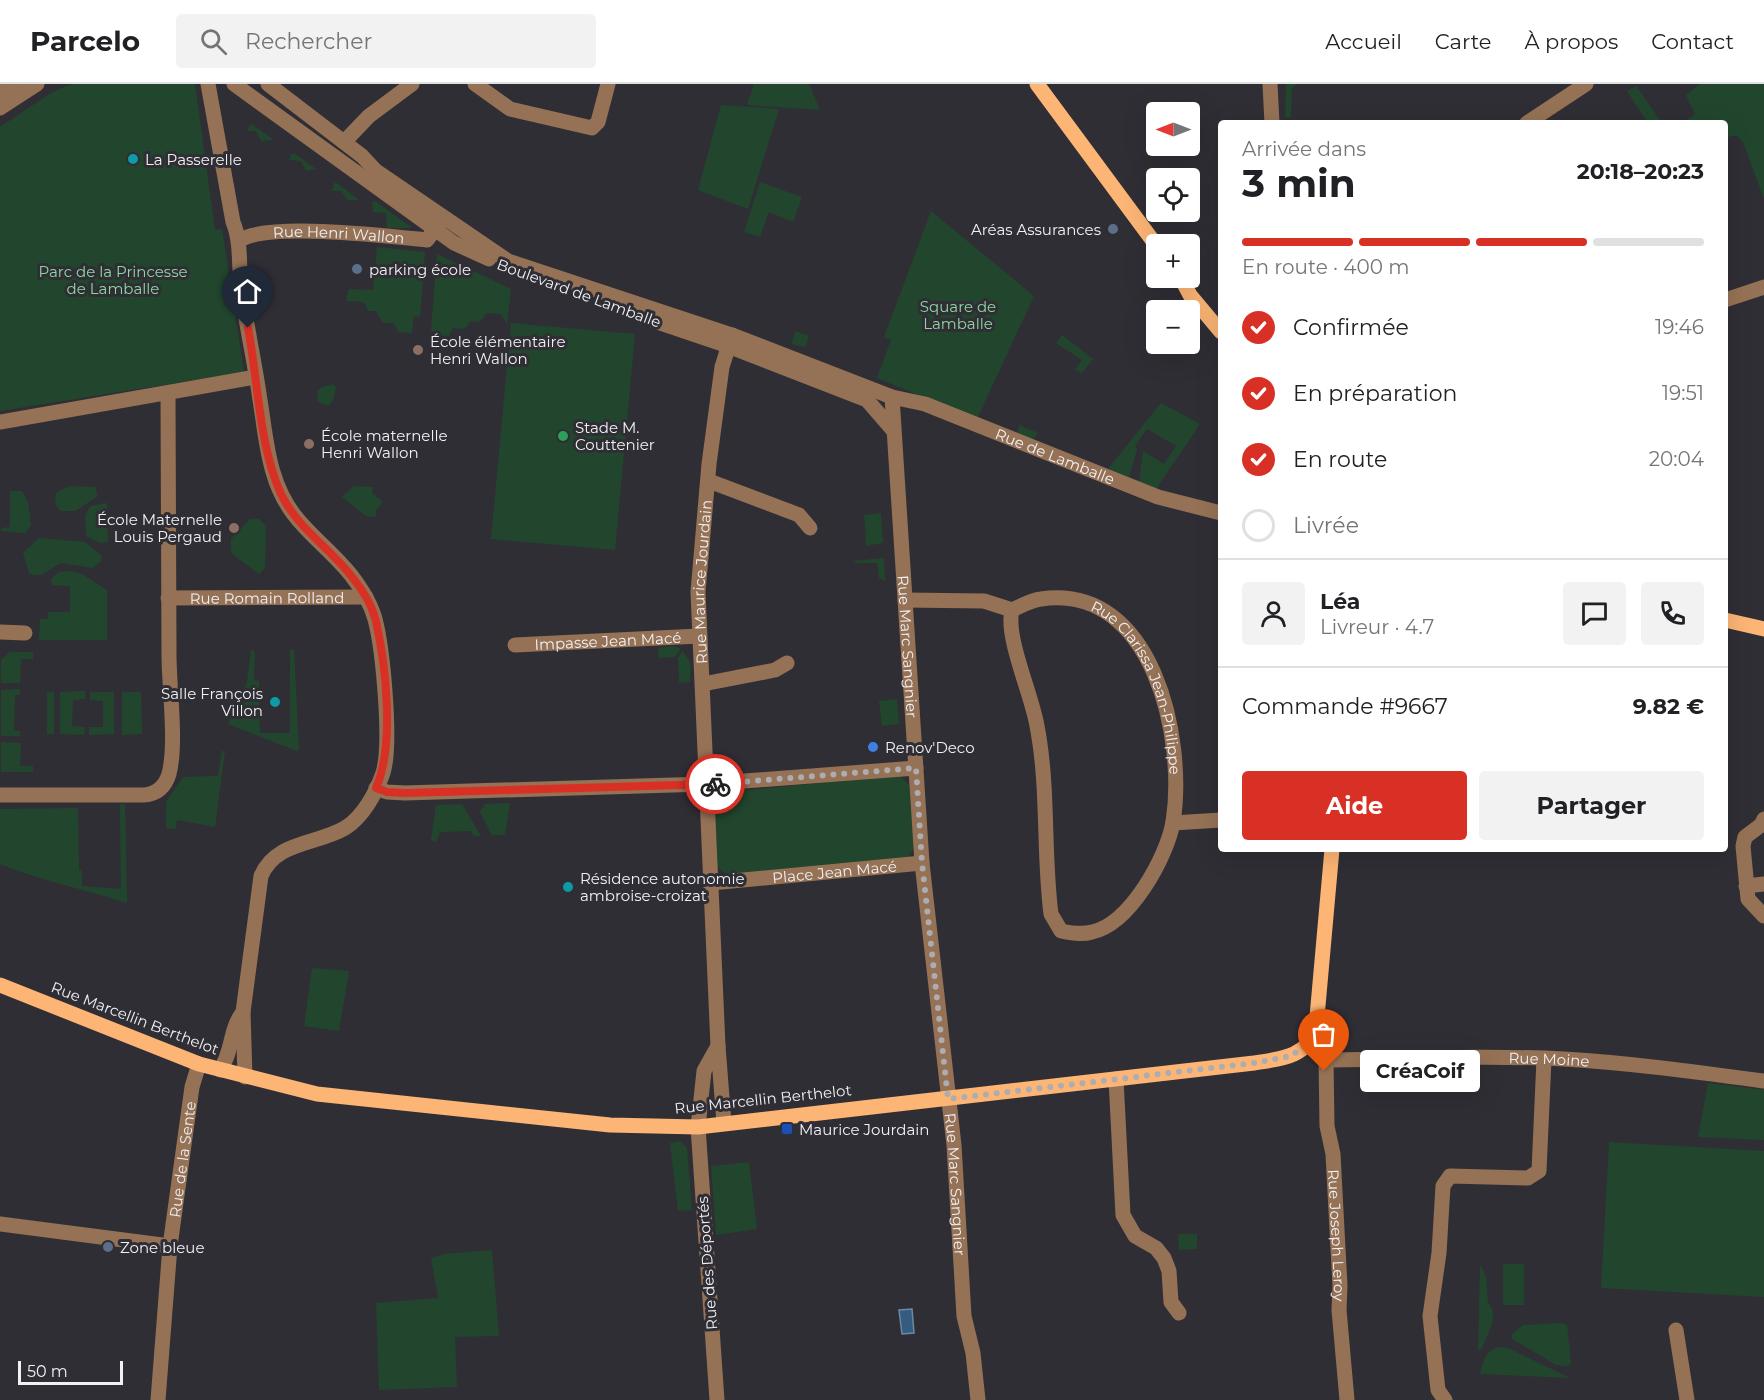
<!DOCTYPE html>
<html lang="fr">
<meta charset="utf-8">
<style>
body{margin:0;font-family:Montserrat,sans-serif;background:#f2f2f2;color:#202124;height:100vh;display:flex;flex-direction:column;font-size:22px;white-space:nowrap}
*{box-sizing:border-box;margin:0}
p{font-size:20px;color:#757577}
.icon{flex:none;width:33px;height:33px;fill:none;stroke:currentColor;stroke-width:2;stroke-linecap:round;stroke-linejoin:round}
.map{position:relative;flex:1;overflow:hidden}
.sheet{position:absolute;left:1218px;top:36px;width:510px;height:732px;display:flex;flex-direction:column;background:#fff;border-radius:6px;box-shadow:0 6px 24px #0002}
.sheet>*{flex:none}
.needle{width:39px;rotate:270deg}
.buttons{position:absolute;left:1146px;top:18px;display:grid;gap:12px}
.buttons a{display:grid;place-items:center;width:54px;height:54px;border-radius:6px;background:#fff;box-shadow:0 6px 24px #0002;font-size:30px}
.scale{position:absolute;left:18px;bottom:15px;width:105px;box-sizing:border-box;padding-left:6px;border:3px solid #f1f0f4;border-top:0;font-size:16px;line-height:21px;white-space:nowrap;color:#f1f0f4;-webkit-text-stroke:4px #302e35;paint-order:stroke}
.pin{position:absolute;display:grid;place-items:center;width:51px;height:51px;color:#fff;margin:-62px -26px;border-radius:50% 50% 50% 0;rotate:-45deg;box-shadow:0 0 6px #0007}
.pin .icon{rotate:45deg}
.courier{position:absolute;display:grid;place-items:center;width:60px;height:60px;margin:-30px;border:4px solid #d93025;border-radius:50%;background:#fff;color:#222;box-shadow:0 2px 8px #0007}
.bubble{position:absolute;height:42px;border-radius:6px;background:#fff;box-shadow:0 6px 24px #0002;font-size:20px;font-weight:700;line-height:42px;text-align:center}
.overview em{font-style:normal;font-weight:700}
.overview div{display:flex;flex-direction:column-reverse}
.overview{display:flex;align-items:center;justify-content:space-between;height:102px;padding:0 24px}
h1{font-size:39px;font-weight:700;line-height:45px}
.bar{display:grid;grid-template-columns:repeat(4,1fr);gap:9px 6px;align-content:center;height:72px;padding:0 24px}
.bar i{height:8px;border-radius:4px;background:#e0e0e0}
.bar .active{background:#d93025}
.bar p{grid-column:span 4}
.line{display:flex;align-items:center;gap:15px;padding:0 24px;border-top:2px solid #e0e0e0}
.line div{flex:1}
.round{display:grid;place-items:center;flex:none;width:63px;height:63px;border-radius:6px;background:#f2f2f2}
ol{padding:0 24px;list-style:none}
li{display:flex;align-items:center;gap:18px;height:66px}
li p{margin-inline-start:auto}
li .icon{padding:6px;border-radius:50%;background:#d93025;color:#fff;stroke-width:4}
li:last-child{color:#757577}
li i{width:33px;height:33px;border:3px solid #e0e0e0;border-radius:50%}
.cta{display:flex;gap:12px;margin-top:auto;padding:12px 24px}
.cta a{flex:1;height:69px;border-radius:6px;background:#d93025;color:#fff;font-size:24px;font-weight:700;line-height:69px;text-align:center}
.cta a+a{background:#f2f2f2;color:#202124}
header{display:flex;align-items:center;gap:36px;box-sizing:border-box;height:84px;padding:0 30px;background:#fff;border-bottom:2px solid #e0e0e0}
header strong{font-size:28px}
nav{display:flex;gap:33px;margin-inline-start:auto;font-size:21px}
.search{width:420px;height:54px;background:#f2f2f2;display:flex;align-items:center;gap:15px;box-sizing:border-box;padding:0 21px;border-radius:6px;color:#757577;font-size:22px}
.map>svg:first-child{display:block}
.green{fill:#21462d}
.water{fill:#345c81;stroke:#6d88a4;stroke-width:1.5}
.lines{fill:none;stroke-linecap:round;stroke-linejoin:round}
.minor{stroke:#957255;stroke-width:15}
.major{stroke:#fcb575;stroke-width:15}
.done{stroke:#adacb1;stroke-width:6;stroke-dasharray:0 10.8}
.route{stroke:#d93025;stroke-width:8}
.culture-dot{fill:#0f9aa8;stroke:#302e35;stroke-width:2}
.service-dot{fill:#5c6f8a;stroke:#302e35;stroke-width:2}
.education-dot{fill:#8d6e63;stroke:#302e35;stroke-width:2}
.leisure-dot{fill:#2e9e5b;stroke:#302e35;stroke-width:2}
.shop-dot{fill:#3f7fe0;stroke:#302e35;stroke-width:2}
.transit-dot{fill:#1a4fb4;stroke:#302e35;stroke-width:2}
.labels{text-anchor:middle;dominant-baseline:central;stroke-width:6;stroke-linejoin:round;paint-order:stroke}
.poi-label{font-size:15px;fill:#f1f0f4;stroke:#302e35;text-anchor:start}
.street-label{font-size:15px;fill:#f1f0f4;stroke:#302e35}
.park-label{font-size:15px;fill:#8dd7a2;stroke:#302e35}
</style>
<header>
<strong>Parcelo</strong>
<div class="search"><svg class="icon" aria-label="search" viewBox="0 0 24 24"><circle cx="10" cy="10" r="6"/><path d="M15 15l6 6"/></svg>Rechercher</div>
<nav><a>Accueil</a><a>Carte</a><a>À propos</a><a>Contact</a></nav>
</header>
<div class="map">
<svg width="1764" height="1316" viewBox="0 0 1764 1316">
<rect width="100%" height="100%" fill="#302e35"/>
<g class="green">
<polygon points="72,0 195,0 215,146 222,145 244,288 0,327 0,43 51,9"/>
<polygon points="754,0 809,0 820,26 747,21"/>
<polygon points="1286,0 1297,0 1292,4 1291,33 1285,34"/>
<polygon points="1700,0 1764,0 1764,115 1743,58 1737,52 1730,52 1725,57 1725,39 1683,39 1695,30 1686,11"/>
<polygon points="1636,2 1662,39 1648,39 1627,7"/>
<polygon points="721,21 779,25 748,125 698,106"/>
<polygon points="251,40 253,41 274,56 261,57 256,47 247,47"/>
<polygon points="291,70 295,70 316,85 306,87 301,77 289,76"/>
<polygon points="760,98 802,113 793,138 769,128 760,153 744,148"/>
<polygon points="334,99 337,99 359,116 347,116 341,107 332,107"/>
<polygon points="375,117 411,143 411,144 387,144 386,129 373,128 372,118"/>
<polygon points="931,127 1034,212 977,335 877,294 891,256 884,253"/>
<polygon points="377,163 425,168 420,233 414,232 412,249 398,248 394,239 383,239 376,227 368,227 364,218 346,217 349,205 373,206"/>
<polygon points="437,170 511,205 507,240 501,230 486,229 480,238 470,237 465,245 453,244 449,252 435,251 431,246"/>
<polygon points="511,239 635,250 615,466 491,455"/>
<polygon points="796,247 809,252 805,263 791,260"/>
<polygon points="1062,251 1093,275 1082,289 1075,286 1082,276 1056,259"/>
<polygon points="332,300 336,303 333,317 328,322 318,318 317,308 320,304"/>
<polygon points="1161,319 1200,340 1156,405 1139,398 1143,367 1164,380 1176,362 1147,345 1135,362 1137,365 1129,394 1107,386"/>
<polygon points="1019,341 1038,349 1032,357 1017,351"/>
<polygon points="69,402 95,403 98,412 75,427 61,427 55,420 56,409"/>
<polygon points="354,402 373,403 372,409 383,418 376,426 376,433 366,432 342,413"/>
<polygon points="10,407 22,407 28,418 31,441 25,449 1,447 2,444 10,443"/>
<polygon points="107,419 108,458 100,459 86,452 85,432 90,422"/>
<polygon points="881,429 883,459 866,462 865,446 871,445 865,445 864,431"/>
<polygon points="250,435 259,435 266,442 265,484 259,490 231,469 231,455"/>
<path d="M39,454L85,458L101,471L102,476L93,484L61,479C48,484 43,496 29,489L23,469Z"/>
<polygon points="884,474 885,497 879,494 877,479 856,479 853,477"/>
<polygon points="70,487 82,490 107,506 107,556 39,556 40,535 48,535 48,528 70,528 70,502 52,501 51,495 59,488"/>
<polygon points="674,562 681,565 674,573 659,574 658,564"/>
<polygon points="294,565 299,666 297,667 228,640 247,598 251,566 255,567 254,596 259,597 260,649 290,649 290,566"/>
<polygon points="683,567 691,580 690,598 679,599 678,573"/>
<polygon points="10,568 33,568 33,575 21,575 20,599 1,599 1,576"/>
<polygon points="20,605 20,611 15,611 14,647 20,647 20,652 1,652 1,606"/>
<polygon points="85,607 85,615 73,616 72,642 85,643 84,651 60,650 60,608"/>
<rect x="47" y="608" width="7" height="42"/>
<polygon points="90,608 114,608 114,650 89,651 89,643 103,643 103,617 90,616"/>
<polygon points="122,608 141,608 142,650 122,651"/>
<polygon points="897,615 899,640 882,642 879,617"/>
<polygon points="1,658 21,659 20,682 33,682 33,688 1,688"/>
<polygon points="222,667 225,667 215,743 177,736 176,745 166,744 166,718 183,693 218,692"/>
<polygon points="900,691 909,701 914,764 908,773 726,790 717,783 715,720 720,709"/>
<polygon points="510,719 505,751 492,751 480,728 485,720"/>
<path d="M120,720H125L127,819C85,805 41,797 0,780V725L78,724L79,786L82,787V802L121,805Z"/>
<polygon points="462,720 481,752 474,752 471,747 440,748 436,758 431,756 436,721"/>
<polygon points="312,884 349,887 339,947 304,942"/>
<polygon points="1708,999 1764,1006 1764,1056 1698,1053"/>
<polygon points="680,1057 687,1064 692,1126 678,1127 670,1059"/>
<polygon points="1609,1058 1764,1067 1764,1213 1601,1204"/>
<polygon points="749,1078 757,1145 716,1151 711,1082"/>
<polygon points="1178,1150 1197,1150 1197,1165 1179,1166"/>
<polygon points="492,1166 499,1252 455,1253 457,1303 379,1306 376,1219 438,1214 431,1174 445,1170"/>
<rect x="1503" y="1180" width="21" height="41"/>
<path d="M1480,1181L1486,1192L1488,1219C1500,1230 1487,1250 1482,1264L1478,1267Z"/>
<polygon points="1562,1239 1567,1241 1571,1279 1568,1282 1556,1281 1512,1255 1512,1250 1523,1241"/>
<path d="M1502,1263L1508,1264L1570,1294L1480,1290C1484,1275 1485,1265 1502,1263Z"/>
</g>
<polygon class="water" points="912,1225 914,1249 902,1250 899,1226"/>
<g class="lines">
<g class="minor">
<path d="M208,0L233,138C242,159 238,185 242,209C247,245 255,280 260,316C264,340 266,365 273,388C288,440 320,453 351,491C361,504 371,520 375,535C383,566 392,660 383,689C376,709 363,733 345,744C316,761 276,757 261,792L243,928L245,993"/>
<polyline points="234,0 454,159 489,175"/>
<path id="s1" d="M268,0L362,72L376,87L508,177L732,251L892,313L925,320L1158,413L1221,429"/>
<polyline points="475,0 510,25 592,44 598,38 608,0"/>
<polyline points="1270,0 1272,39"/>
<polyline points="0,9 16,0"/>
<polyline points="0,24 37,0"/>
<polyline points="1527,39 1586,0"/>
<polyline points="344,58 369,32 412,0"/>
<path id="s2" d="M240,156C270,138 388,152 427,156L441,137"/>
<polyline points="1725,216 1764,203"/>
<polyline points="654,237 728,262 867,316 893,346"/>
<path id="s3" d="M892,313L922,779L954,1061L964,1232L973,1269L978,1316"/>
<polyline points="0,338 256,293"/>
<polyline points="709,397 799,431 810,444"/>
<path id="s4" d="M168,514L366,513"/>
<path id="s5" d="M905,516L984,517L1012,526C1021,522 1031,516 1041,515C1154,499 1186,656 1173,738C1167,773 1130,840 1092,848C1082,851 1071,849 1061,847L1051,830C1043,768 1049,704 1037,642C1032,611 1005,553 1012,526"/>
<polyline points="0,548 25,549"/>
<path id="s6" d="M515,561L699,552"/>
<polyline points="703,600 775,586 787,579"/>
<polyline points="376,704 387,708 405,709 706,700 916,684"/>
<path d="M0,711H144C157,710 165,703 169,690C177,659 169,604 169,571C168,484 168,397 168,310"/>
<polyline points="1764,735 1761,741 1745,753 1743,762 1748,815 1764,832"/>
<polyline points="1173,739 1221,736"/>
<path id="s7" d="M711,799L922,779"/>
<polyline points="1746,802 1764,800"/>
<path id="s8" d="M1307,960L1326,976C1405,975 1484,971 1564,975C1631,979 1697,988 1764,997"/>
<path id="s9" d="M1326,976L1327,1042L1333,1070L1340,1202L1339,1226L1347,1316"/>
<path d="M220,986C233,968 229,946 243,928"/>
<polyline points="1116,995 1123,1131 1135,1152 1156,1164 1164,1174 1169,1187 1171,1218 1179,1229"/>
<path id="s10" d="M724,1039L718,962L698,508L709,380L722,283L732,251"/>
<polyline points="0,1140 170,1162"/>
<polyline points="1676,1246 1687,1316"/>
<path id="s11" d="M158,1316L170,1162L192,1003L199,980"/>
<polyline points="717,1316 698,1043 704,987 718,962"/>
<polyline points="1445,1316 1438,1306 1430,1232 1439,1169 1443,1102 1450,1092 1528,1094 1539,1087 1544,975"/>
</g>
<g class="major">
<polyline points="1037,0 1156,161"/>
<polyline points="1181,194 1190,211 1221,248"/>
<polyline points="1725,536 1764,545"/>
<path d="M0,901L199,980L317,1010L610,1041L698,1043L1254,979C1280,975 1308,973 1316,944L1332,765"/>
</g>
</g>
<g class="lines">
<polyline class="done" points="715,700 916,684 922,779 948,1015 1254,979 1291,972 1307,960 1326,976 1324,987"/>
<path class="route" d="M248,244C258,296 259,362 281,410C298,445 329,463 352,493C362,505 372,521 376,537C386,583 395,660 376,704L387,708L405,709L715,700"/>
</g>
<g class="culture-dot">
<circle cx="133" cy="75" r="6"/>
<circle cx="275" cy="618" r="6"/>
<circle cx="568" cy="803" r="6"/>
</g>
<g class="service-dot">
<circle cx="1113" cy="145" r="6"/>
<circle cx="357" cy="185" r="6"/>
<circle cx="108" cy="1163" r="6"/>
</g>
<g class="education-dot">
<circle cx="418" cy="266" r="6"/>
<circle cx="309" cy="360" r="6"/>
<circle cx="234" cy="444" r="6"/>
</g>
<circle class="leisure-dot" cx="563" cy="352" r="6"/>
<circle class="shop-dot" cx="873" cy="663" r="6"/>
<rect class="transit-dot" x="781" y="1039" width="12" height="12" rx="3"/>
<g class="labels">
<g class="poi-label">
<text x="145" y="75">La Passerelle</text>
<text x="1101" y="145" text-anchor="end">Aréas Assurances</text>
<text x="369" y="185">parking école</text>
<text x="430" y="257">École élémentaire<tspan x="430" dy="17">Henri Wallon</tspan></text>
<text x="575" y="343">Stade M.<tspan x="575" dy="17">Couttenier</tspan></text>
<text x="321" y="351">École maternelle<tspan x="321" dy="17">Henri Wallon</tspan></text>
<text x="222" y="435" text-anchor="end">École Maternelle<tspan x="222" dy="17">Louis Pergaud</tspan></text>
<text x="263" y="609" text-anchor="end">Salle François<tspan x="263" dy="17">Villon</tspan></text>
<text x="885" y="663">Renov'Deco</text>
<text x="580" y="794">Résidence autonomie<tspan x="580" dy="17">ambroise-croizat</tspan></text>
<text x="799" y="1045">Maurice Jourdain</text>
<text x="120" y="1163">Zone bleue</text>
</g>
<g class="street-label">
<text stroke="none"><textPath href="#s2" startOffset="100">Rue Henri Wallon</textPath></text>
<text transform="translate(579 209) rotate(20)">Boulevard de Lamballe</text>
<text stroke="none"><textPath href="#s1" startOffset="880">Rue de Lamballe</textPath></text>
<text stroke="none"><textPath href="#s10" startOffset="542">Rue Maurice Jourdain</textPath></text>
<text stroke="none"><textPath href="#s4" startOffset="99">Rue Romain Rolland</textPath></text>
<text stroke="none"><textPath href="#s6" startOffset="93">Impasse Jean Macé</textPath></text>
<text stroke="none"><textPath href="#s3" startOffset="250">Rue Marc Sangnier</textPath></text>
<text stroke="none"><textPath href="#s5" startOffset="291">Rue Clarissa Jean-Philippe</textPath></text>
<text stroke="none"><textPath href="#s7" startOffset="124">Place Jean Macé</textPath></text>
<text transform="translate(135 934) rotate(21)">Rue Marcellin Berthelot</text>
<text stroke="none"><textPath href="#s8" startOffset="248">Rue Moine</textPath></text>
<text transform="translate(763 1015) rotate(-6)">Rue Marcellin Berthelot</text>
<text stroke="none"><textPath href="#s11" startOffset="242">Rue de la Sente</textPath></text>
<text stroke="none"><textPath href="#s3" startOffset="790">Rue Marc Sangnier</textPath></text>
<text stroke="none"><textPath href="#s9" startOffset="176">Rue Joseph Leroy</textPath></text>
<text transform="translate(707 1179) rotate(-94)">Rue des Déportés</text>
</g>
<g class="park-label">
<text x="113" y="187">Parc de la Princesse<tspan x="113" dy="17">de Lamballe</tspan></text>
<text x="958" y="222">Square de<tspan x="958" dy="17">Lamballe</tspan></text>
</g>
</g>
</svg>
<div class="buttons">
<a><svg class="needle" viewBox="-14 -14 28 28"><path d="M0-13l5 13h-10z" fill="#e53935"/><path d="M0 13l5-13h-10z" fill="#757577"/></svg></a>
<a><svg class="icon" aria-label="locate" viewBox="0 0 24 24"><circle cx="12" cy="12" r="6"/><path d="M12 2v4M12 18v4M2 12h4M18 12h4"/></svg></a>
<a>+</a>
<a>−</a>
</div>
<div class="scale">50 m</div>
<div class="pin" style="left:1324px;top:987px;background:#ea580c"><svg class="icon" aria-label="bag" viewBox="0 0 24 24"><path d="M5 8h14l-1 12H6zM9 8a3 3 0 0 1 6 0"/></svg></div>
<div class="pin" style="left:248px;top:244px;background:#1f2937"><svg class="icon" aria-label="home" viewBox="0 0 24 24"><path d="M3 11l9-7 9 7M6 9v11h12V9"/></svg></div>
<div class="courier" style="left:715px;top:700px"><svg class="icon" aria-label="bike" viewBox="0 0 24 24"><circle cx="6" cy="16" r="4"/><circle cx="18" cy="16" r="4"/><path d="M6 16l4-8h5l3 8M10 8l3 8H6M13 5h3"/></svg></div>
<div class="bubble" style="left:1360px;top:966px;width:120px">CréaCoif</div>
<section class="sheet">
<div class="overview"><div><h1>3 min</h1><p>Arrivée dans</p></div><em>20:18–20:23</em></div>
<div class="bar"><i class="active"></i><i class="active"></i><i class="active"></i><i></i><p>En route · 400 m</p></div>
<ol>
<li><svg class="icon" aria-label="check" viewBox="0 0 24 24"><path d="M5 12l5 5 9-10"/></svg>Confirmée<p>19:46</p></li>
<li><svg class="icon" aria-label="check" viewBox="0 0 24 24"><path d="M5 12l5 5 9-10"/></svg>En préparation<p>19:51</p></li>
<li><svg class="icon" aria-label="check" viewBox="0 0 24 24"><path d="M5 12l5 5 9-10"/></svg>En route<p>20:04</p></li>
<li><i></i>Livrée</li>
</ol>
<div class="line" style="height:108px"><a class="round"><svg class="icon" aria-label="person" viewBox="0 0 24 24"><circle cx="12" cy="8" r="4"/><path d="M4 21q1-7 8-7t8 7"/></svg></a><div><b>Léa</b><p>Livreur · 4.7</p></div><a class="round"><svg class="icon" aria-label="chat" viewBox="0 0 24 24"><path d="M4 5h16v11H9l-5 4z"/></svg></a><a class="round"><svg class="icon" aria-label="phone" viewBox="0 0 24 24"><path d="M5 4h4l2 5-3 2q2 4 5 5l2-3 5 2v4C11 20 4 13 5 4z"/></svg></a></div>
<div class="line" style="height:78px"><div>Commande #9667</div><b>9.82 €</b></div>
<div class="cta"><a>Aide</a><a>Partager</a></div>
</section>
</div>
